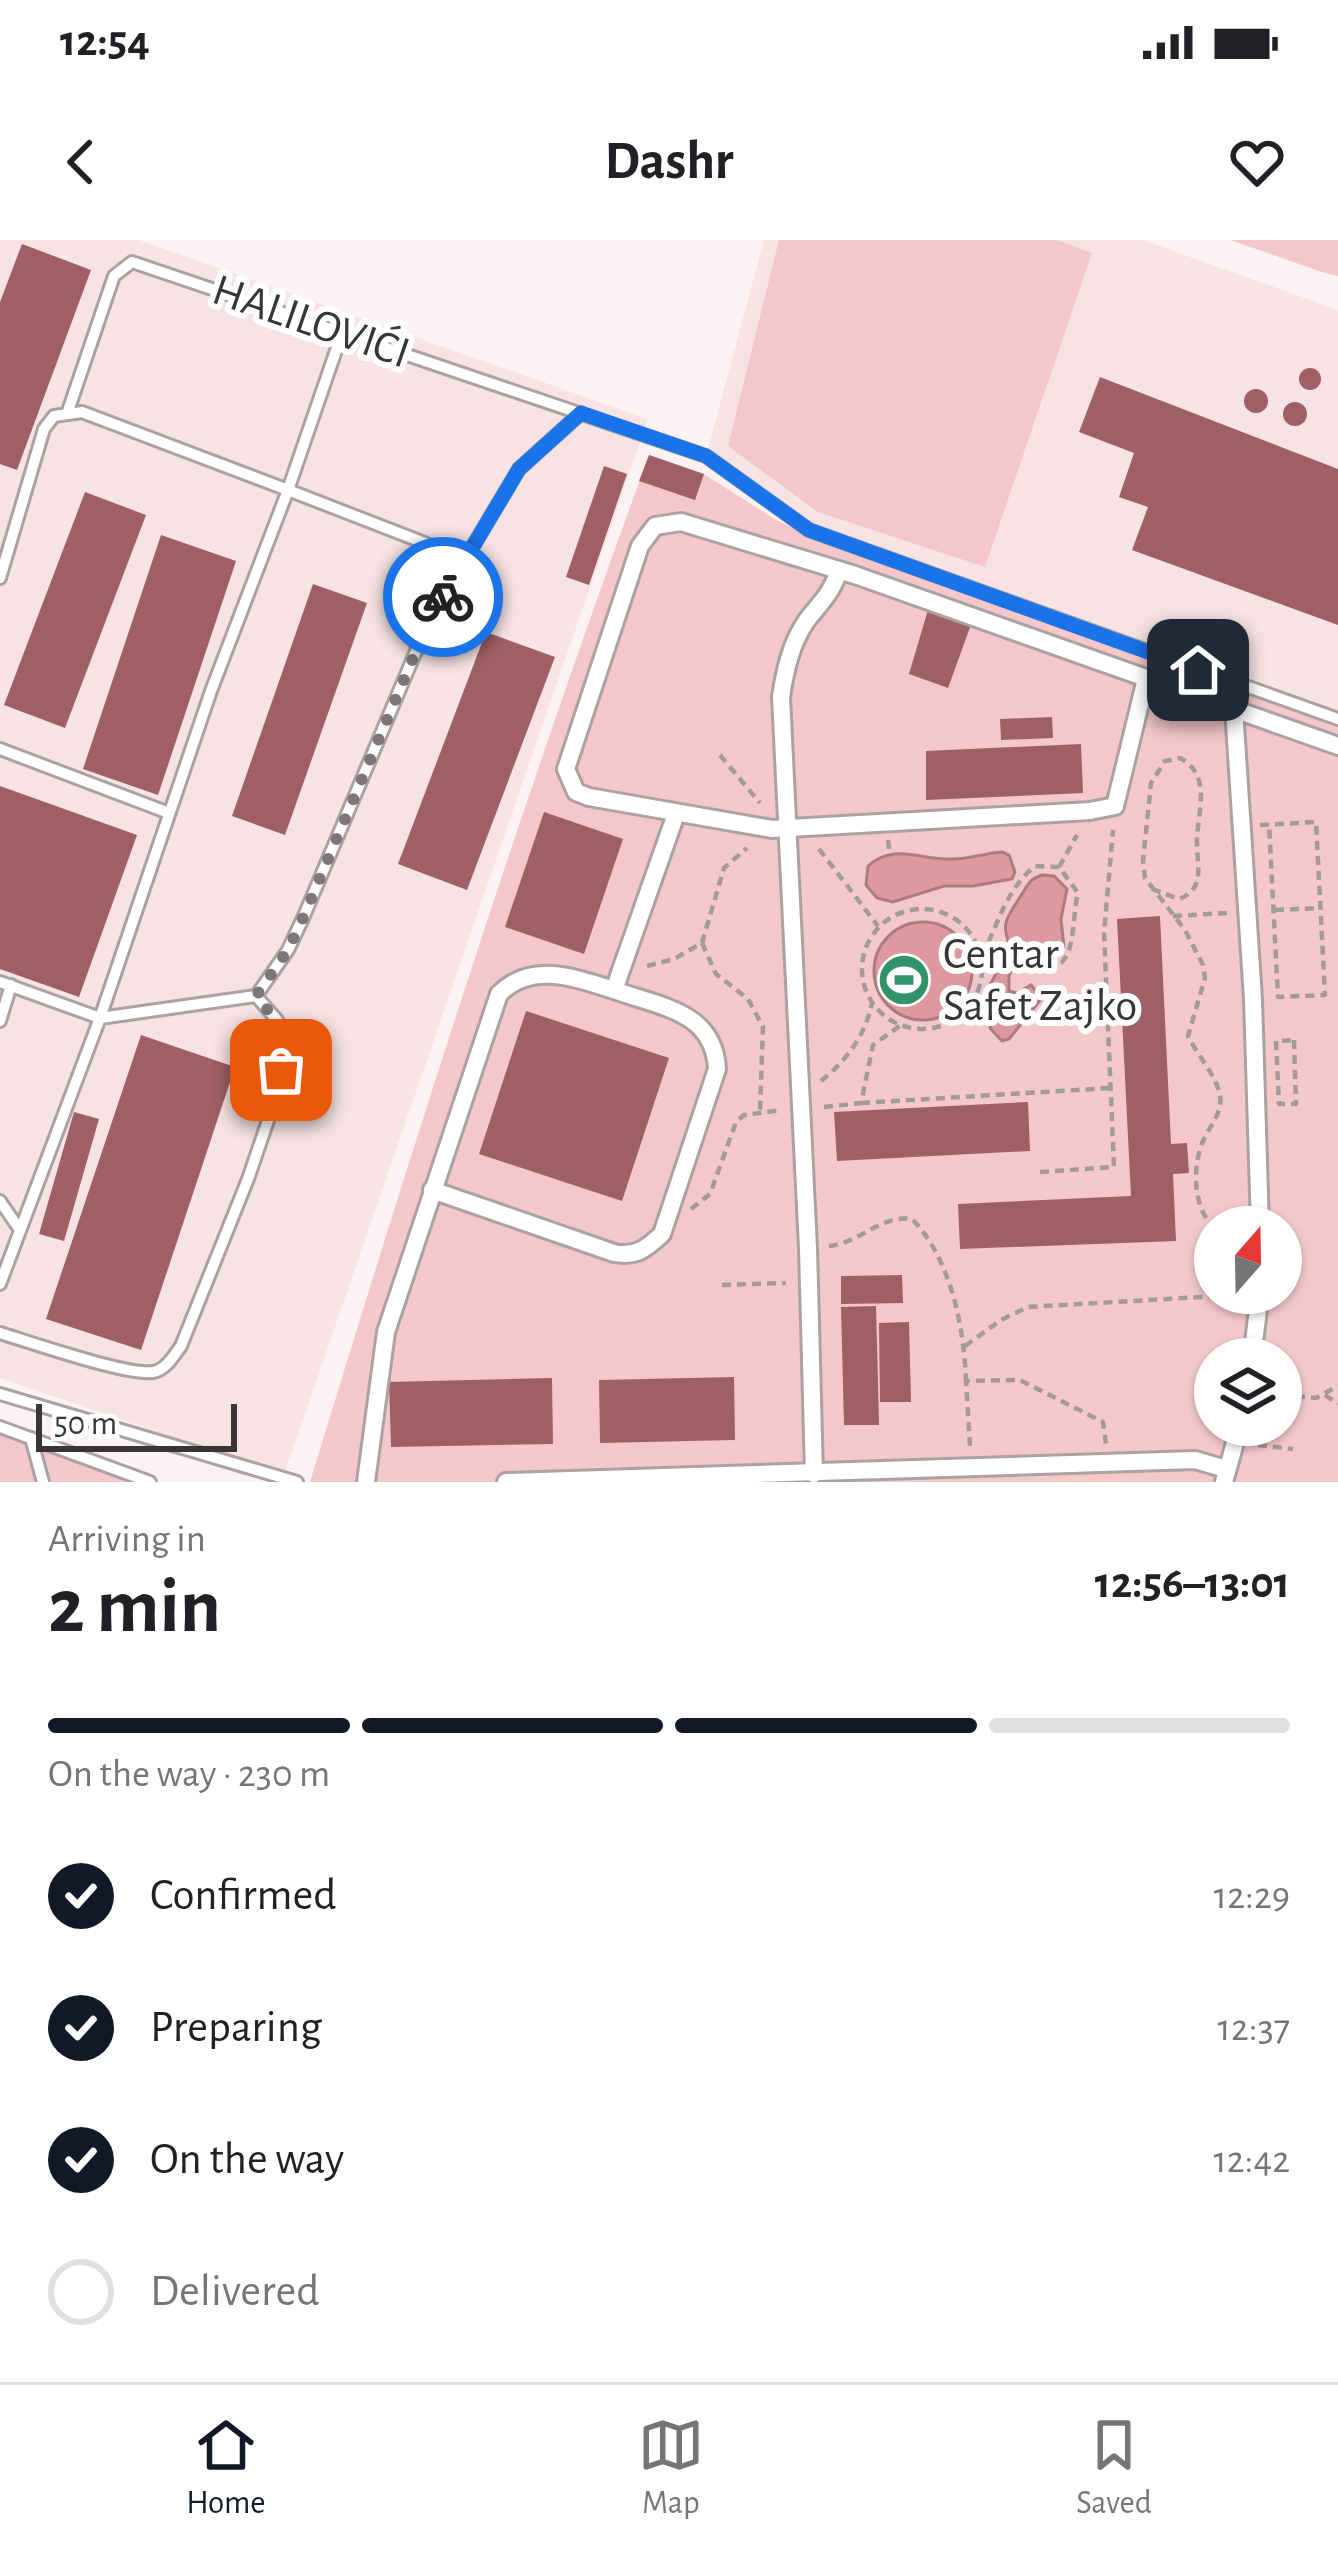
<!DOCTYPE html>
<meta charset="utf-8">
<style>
body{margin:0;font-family:"Alegreya Sans",sans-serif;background:#f6f6f6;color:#202124;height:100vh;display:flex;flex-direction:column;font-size:45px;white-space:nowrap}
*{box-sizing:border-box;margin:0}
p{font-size:39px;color:#757577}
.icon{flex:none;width:66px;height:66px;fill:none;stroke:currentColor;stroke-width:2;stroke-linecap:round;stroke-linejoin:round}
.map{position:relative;height:1242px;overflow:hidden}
.sheet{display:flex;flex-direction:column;background:#fff;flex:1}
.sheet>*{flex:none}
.needle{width:78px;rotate:20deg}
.fabs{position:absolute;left:1194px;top:966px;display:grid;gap:24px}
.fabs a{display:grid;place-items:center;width:108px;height:108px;border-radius:50%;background:#fff;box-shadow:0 3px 9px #0004;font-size:60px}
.scale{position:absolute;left:36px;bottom:30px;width:201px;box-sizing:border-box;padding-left:12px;border:6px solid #393435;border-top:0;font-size:33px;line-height:42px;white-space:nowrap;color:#393435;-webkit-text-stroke:9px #fff;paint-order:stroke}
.pin{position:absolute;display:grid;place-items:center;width:102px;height:102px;color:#fff;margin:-51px;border-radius:24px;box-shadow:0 6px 18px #0006}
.courier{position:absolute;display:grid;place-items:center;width:120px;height:120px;margin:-60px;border:9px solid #1a73e8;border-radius:50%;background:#fff;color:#222;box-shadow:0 3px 15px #0007}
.summary em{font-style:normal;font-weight:700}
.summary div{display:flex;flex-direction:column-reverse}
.summary{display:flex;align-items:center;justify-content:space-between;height:204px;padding:0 48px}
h1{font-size:78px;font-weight:700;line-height:90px}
.bar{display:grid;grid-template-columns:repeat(4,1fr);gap:18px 12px;align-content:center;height:144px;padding:0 48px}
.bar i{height:15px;border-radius:9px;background:#e0e0e0}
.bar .selected{background:#111827}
.bar p{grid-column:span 4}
ol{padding:0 48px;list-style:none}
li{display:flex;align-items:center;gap:36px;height:132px}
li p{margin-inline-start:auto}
li .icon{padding:12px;border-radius:50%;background:#111827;color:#fff;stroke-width:4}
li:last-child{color:#757577}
li i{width:66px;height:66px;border:6px solid #e0e0e0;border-radius:50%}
.status{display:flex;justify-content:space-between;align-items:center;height:84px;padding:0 60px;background:#fff;direction:ltr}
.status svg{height:33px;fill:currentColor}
header{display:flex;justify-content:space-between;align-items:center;height:156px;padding:0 48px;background:#fff;font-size:54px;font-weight:700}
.tab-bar{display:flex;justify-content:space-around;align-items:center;height:168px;border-top:3px solid #e0e0e0;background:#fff;font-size:33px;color:#757577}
.tab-bar a{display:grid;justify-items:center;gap:6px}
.tab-bar .selected{color:#111827}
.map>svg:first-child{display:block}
.built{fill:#f7e3e4}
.green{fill:#f4c8cb;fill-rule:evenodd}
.water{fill:#de99a0;stroke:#ac7b80;stroke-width:3}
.building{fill:#9e5f65}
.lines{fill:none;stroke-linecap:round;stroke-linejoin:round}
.service-casing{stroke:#aba1a1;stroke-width:16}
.pedestrian-casing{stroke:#aba1a1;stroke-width:22}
.path{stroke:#a29a9b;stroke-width:4.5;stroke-dasharray:9 6;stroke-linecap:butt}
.service{stroke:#fff;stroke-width:10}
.pedestrian{stroke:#fff;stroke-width:16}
.done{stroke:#7e7678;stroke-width:12;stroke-dasharray:0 21.6}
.route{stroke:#1a73e8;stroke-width:15}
.labels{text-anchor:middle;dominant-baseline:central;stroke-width:12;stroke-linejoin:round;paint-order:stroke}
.street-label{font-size:45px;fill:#393435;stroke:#fff}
.poi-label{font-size:45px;fill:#393435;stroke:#fff;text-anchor:start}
</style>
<div class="status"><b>12:54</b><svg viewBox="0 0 49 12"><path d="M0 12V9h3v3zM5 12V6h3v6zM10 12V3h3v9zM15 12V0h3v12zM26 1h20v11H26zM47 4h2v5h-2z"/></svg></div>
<header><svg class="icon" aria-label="back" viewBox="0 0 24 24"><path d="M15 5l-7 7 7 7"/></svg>Dashr<svg class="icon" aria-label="heart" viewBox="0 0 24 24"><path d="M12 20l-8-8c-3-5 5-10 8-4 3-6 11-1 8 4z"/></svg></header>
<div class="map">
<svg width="1338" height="1242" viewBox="0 0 1338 1242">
<rect width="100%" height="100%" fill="#fdf2f3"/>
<g class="built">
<polygon points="0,0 139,0 648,179 284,1235 0,1138"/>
<polygon points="764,0 1143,0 1338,70 1338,479 809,290 706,216"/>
</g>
<g class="green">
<polygon points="779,0 1056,0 1092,13 985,327 818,272 728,206"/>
<polygon points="1230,0 1338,0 1338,36 1325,33"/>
<path d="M649,215L704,234L776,280L826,303L1338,486V1242H310C415,897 525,553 649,215ZM1215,987H1281V1053H1215ZM1215,1119H1281V1185H1215Z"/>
<polygon points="0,1189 150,1242 0,1242"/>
</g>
<g class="water">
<path d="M1002,612L1009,615L1015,632L1012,639L973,646H944L893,662L877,658L866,645L868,626C894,602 924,621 953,619C970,619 985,613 1002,612Z"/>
<path d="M1042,635L1054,636L1067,649L1061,679L1064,707L1056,716L1019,710L1009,736V751L1017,753L1031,745L1042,758L1009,799L1002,801L990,788L993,772L979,767L1010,706C1000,682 1008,677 1020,657C1028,645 1028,640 1042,635Z"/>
<circle cx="923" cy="731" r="49"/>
</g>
<g class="building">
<polygon points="22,4 91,30 17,230 0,224 0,62"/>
<circle cx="1310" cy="139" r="11"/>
<polygon points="1100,137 1338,229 1338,385 1132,310 1148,267 1119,257 1134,213 1079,192"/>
<circle cx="1256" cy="161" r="12"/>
<circle cx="1295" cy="174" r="12"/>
<polygon points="649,215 704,234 695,260 639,241"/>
<polygon points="604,226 627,234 589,345 566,337"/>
<polygon points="85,252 146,275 65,488 4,465"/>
<polygon points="161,295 236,321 158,555 83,529"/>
<polygon points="313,344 367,363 285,595 232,576"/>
<polygon points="930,363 973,379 948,448 909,434"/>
<polygon points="486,392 555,417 467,650 398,624"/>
<polygon points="1052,477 1053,498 1001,500 1000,479"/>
<polygon points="1081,504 1083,553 926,560 926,511"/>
<polygon points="0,546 137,595 79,757 0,729"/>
<polygon points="544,572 623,599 584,714 505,687"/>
<polygon points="1160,676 1171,904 1187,903 1189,933 1173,934 1176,1001 960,1009 958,964 1131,956 1117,679"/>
<polygon points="526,771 669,818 622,961 479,914"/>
<polygon points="141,795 235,827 141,1110 46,1079"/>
<polygon points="1028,862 1030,911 837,921 834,872"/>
<polygon points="74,872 99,879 64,1001 39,994"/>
<polygon points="902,1035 903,1063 841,1064 841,1036"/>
<polygon points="876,1066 879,1185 844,1185 841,1067"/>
<polygon points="909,1082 911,1162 880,1162 879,1083"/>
<polygon points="734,1137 735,1200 600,1203 599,1140"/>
<polygon points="552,1138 553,1204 391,1207 389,1142"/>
</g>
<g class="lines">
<g class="service-casing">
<g id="service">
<polyline points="342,93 288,250 466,319"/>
<polyline points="67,174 114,36 132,22 706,216 809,290 1338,479"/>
<polyline points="0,338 44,189 54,176 82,172 288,250 211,451 100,778 0,742"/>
<polyline points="0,509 169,573"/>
<polyline points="0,781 11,745"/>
<polyline points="0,961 20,990"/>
<polyline points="0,1044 100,778 256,756 288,710 304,676 430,378 519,229 581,173"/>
<path d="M0,1093C29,1102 128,1136 153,1132C166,1130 174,1115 181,1106L248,939L276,857L287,804L277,780L256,756"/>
<polyline points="0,1154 297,1242"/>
<polyline points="0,1187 150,1242"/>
<polyline points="31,1198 43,1242"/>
</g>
</g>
<g class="pedestrian-casing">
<g id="pedestrian">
<polyline points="1146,439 1115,566 1090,571 772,589 589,557 576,552 566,529 640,306 655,286 681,282 855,335 1338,506"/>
<polyline points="1234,469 1253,759 1260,987"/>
<path d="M432,950L614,1013C636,1017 646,1009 662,994L717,829C714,771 660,767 614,750"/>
<polyline points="1252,1119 1260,1053"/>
<path d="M814,1234L808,1008L781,457C785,430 791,403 807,380C821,362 832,353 839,330"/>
<path d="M366,1242L386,1092L499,754C532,721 575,738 614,750L676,574"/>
<polyline points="506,1242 1195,1220 1226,1229"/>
<polyline points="1224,1242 1240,1185"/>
</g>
</g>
<g class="path">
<polyline points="720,515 760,563"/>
<polyline points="1260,585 1316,582 1325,755 1278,757 1269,584"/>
<polyline points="888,600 890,615"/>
<polyline points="819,609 878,686"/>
<polyline points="1059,627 1077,595"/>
<path d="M1152,649L1179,659C1207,649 1196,622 1197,599C1198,570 1212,535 1180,518L1165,521L1151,543L1143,621L1145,638L1185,690L1203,725L1205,738L1188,796C1197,815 1216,835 1220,855C1223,872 1211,884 1204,899C1192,924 1192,969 1215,988"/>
<circle cx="922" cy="729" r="60"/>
<polyline points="1275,670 1321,668"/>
<polyline points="1173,676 1227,673"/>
<polyline points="702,703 716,734 748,759 763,787 760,871"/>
<path d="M982,715C999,683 1005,651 1035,626L1059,627L1078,653C1072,677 1076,706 1062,722L1046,724L987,705"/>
<polyline points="647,726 674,719 702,703 724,628 747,608"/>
<polygon points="1294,800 1296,864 1279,864 1276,801"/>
<path d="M821,841C847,820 865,796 872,763"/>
<polyline points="861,863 1110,848"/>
<polyline points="824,867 861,863 873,805 901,785"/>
<polyline points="1040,932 1114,927 1104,693 1113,590"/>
<polyline points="691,969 710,954 736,882 744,875 782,870"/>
<path d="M829,1006C860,1003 882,974 912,979C951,1019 964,1087 966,1141"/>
<polyline points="722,1045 786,1043"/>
<polyline points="965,1106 1001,1080 1028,1067 1236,1055"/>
<polyline points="1281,1155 1316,1158 1338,1146"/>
<polyline points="1325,1155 1338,1164"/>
<polyline points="1258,1205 1293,1209"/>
<polyline points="970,1206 966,1141 1020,1140 1103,1182 1106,1204"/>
</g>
<use href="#service" class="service"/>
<use href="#pedestrian" class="pedestrian"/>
</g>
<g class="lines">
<path class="done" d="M281,830C288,797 278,781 256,756L288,710L304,676L430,378L443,357"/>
<polyline class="route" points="443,357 519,229 581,173 706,216 809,290 1198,430"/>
</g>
<defs>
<g id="stadium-disc" transform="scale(2.7)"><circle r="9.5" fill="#31926c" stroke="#fff"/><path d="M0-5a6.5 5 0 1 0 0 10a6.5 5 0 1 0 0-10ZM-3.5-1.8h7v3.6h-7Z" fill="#fff"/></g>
</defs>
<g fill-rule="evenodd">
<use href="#stadium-disc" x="904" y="740"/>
</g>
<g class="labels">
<g class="street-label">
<text transform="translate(311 82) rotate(19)">HALILOVIĆI</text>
</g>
<g class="poi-label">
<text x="943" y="714">Centar<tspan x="943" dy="52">Safet Zajko</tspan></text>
</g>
</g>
</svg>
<div class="fabs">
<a><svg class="needle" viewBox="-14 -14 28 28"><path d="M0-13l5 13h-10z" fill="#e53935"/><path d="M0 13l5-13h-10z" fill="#757577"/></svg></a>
<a><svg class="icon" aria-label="layers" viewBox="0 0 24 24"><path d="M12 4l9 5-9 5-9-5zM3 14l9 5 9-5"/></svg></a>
</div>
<div class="scale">50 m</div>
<div class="pin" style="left:281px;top:830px;background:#ea580c"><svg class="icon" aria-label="bag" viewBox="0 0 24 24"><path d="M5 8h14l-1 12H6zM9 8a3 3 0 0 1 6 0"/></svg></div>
<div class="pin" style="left:1198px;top:430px;background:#1f2937"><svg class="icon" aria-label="home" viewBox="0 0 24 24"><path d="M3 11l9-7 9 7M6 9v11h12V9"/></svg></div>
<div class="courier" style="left:443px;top:357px"><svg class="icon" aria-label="bike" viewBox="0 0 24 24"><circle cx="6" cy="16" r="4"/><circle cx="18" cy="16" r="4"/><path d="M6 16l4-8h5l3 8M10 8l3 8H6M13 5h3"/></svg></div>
</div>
<section class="sheet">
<div class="summary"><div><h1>2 min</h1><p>Arriving in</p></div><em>12:56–13:01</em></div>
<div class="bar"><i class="selected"></i><i class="selected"></i><i class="selected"></i><i></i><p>On the way · 230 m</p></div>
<ol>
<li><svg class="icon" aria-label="check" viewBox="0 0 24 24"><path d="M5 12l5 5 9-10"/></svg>Confirmed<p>12:29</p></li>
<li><svg class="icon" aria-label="check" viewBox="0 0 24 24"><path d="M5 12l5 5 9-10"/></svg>Preparing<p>12:37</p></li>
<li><svg class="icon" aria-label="check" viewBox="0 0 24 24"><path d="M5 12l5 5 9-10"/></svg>On the way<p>12:42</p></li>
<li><i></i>Delivered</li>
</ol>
</section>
<nav class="tab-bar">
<a class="selected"><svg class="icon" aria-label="home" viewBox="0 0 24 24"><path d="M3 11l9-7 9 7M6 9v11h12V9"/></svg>Home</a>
<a><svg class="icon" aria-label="map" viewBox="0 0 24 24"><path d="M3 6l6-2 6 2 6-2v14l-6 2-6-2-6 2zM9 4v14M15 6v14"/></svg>Map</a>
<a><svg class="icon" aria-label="saved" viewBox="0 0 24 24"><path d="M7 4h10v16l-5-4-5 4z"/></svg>Saved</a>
</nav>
